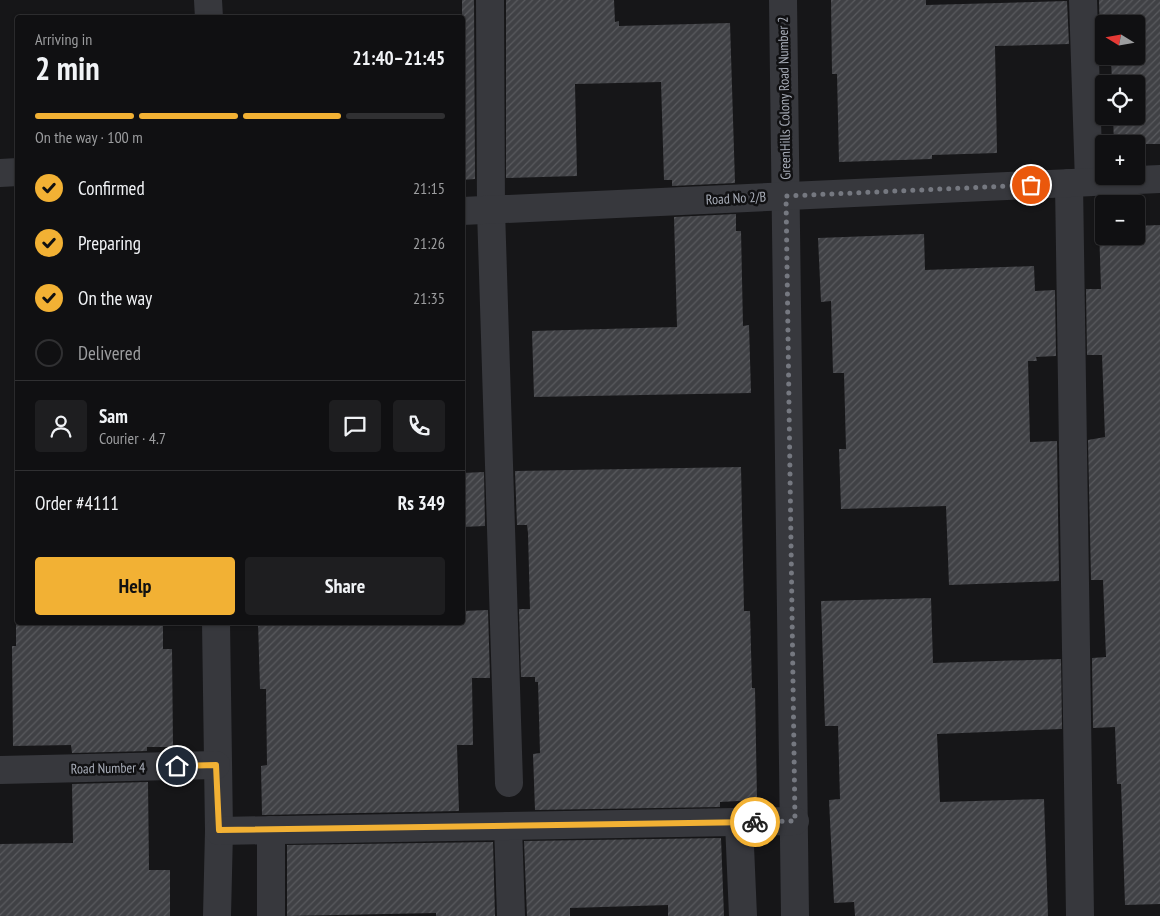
<!DOCTYPE html>
<meta charset="utf-8">
<style>
body{margin:0;font-family:"PT Sans Narrow",sans-serif;background:#1e1e20;color:#f1f3f6;height:100vh;display:flex;flex-direction:column;font-size:19px;white-space:nowrap}
*{box-sizing:border-box;margin:0}
p{font-size:16px;color:#9c9d9f}
.icon{flex:none;width:28px;height:28px;fill:none;stroke:currentColor;stroke-width:2;stroke-linecap:round;stroke-linejoin:round}
.map{position:relative;flex:1;overflow:hidden}
.details{position:absolute;left:15px;top:15px;width:450px;height:610px;display:flex;flex-direction:column;background:#101012;border-radius:5px;box-shadow:0 1px 4px #0004,0 0 0 1px #303032}
.details>*{flex:none}
.needle{width:32px;rotate:281deg}
.tools{position:absolute;left:1095px;top:15px;display:grid;gap:10px}
.tools a{display:grid;place-items:center;width:50px;height:50px;border-radius:5px;background:#101012;box-shadow:0 1px 4px #0004,0 0 0 1px #303032;font-size:25px}
.pin{position:absolute;display:grid;place-items:center;width:42px;height:42px;color:#fff;margin:-21px;border:2px solid #fff;border-radius:50%;box-shadow:0 1px 5px #0007}
.courier{position:absolute;display:grid;place-items:center;width:50px;height:50px;margin:-25px;border:4px solid #f2b134;border-radius:50%;background:#fff;color:#222;box-shadow:0 1px 6px #0007}
.headline em{font-style:normal;font-weight:800}
.headline div{display:flex;flex-direction:column-reverse}
.headline{display:flex;align-items:center;justify-content:space-between;height:85px;padding:0 20px}
h1{font-size:32px;font-weight:800;line-height:38px}
.bar{display:grid;grid-template-columns:repeat(4,1fr);gap:8px 5px;align-content:center;height:60px;padding:0 20px}
.bar i{height:6px;border-radius:4px;background:#303032}
.bar .selected{background:#f2b134}
.bar p{grid-column:span 4}
.line{display:flex;align-items:center;gap:12px;padding:0 20px;border-top:1px solid #303032}
.line div{flex:1}
.round{display:grid;place-items:center;flex:none;width:52px;height:52px;border-radius:5px;background:#1e1e20}
ol{padding:0 20px;list-style:none}
li{display:flex;align-items:center;gap:15px;height:55px}
li p{margin-inline-start:auto}
li .icon{padding:5px;border-radius:50%;background:#f2b134;color:#111;stroke-width:4}
li:last-child{color:#9c9d9f}
li i{width:28px;height:28px;border:2px solid #303032;border-radius:50%}
.action{display:flex;gap:10px;margin-top:auto;padding:10px 20px}
.action a{flex:1;height:58px;border-radius:5px;background:#f2b134;color:#111;font-size:20px;font-weight:800;line-height:58px;text-align:center}
.action a+a{background:#1e1e20;color:#f1f3f6}
.map>svg:first-child{display:block}
.building{fill:url(#building-hatch)}
.lines{fill:none;stroke-linecap:round;stroke-linejoin:round}
.minor{stroke:#37383d;stroke-width:28}
.done{stroke:#757880;stroke-width:5;stroke-dasharray:0 9}
.route{stroke:#f2b134;stroke-width:6}
.labels{text-anchor:middle;dominant-baseline:central;stroke-width:5;stroke-linejoin:round;paint-order:stroke}
.street-label{font-size:14px;fill:#a8adb8;stroke:#111113}
</style>
<div class="map">
<svg width="1160" height="916" viewBox="0 0 1160 916">
<defs>
<pattern id="building-hatch" width="6" height="6" patternUnits="userSpaceOnUse" patternTransform="scale(1.25)"><rect width="6" height="6" fill="#404145"/><path d="M-1 1l2-2M0 6l6-6M5 7l2-2" fill="none" stroke="#595a5e"/></pattern>
</defs>
<rect width="100%" height="100%" fill="#161618"/>
<g class="building">
<polygon points="462,0 474,0 475,179 462,180"/>
<polygon points="506,0 614,0 615,22 619,21 619,26 730,23 735,183 672,186 672,180 664,180 661,82 575,84 577,176 506,178"/>
<polygon points="831,0 926,0 926,5 1067,1 1069,44 995,46 997,153 932,155 932,159 839,162 837,74 832,74"/>
<polygon points="1099,0 1160,0 1160,144 1114,144 1113,116 1136,116 1136,84 1112,84 1111,56 1136,56 1136,24 1104,24 1104,43 1100,43"/>
<polygon points="736,214 736,231 741,231 743,326 749,325 751,393 534,397 532,331 677,327 674,217"/>
<polygon points="1160,225 1160,904 1125,905 1121,784 1117,784 1115,727 1093,728 1092,658 1106,657 1103,580 1091,580 1088,440 1105,437 1102,355 1087,355 1086,289 1101,289 1099,227 1104,227 1104,236 1136,236 1136,226"/>
<polygon points="924,234 925,270 1034,266 1035,291 1055,290 1056,356 1036,357 1037,361 1028,361 1030,442 1057,441 1059,581 949,585 946,506 841,509 839,449 846,449 844,373 833,373 831,301 821,302 818,238"/>
<polygon points="741,467 744,611 750,611 752,688 755,688 757,800 720,802 720,807 535,810 533,754 540,753 538,682 535,682 535,677 521,677 519,609 530,609 528,533 527,525 517,525 515,471"/>
<polygon points="484,472 485,526 462,527 462,473"/>
<polygon points="931,598 933,663 1061,659 1062,729 937,734 940,802 1044,799 1048,916 855,916 854,902 834,903 829,800 840,799 838,726 825,726 821,601"/>
<polygon points="488,610 490,678 472,678 473,745 457,745 459,811 262,815 261,766 267,765 266,689 260,689 258,622 462,622 462,611"/>
<polygon points="16,622 163,622 163,649 172,649 173,747 147,747 147,751 72,753 71,745 13,746 12,646 16,646"/>
<polygon points="148,782 149,870 170,870 170,916 0,916 0,844 73,843 72,784"/>
<polygon points="721,838 724,916 668,916 668,905 570,908 570,916 527,916 524,841"/>
<polygon points="493,842 495,916 436,916 436,913 287,916 287,845"/>
</g>
<g class="lines">
<g class="minor">
<polyline points="208,0 209,18"/>
<polyline points="490,0 491,210 509,783"/>
<polyline points="783,0 795,916"/>
<polyline points="1083,0 1089,182"/>
<polyline points="0,173 18,172"/>
<polyline points="1069,183 1080,916"/>
<polyline points="462,211 1160,179"/>
<polyline points="216,622 219,831 217,916"/>
<polyline points="0,770 216,765"/>
<polyline points="739,823 743,916"/>
<polyline points="508,826 511,916"/>
<polyline points="219,831 795,821"/>
<polyline points="271,916 271,830"/>
</g>
</g>
<g class="lines">
<polyline class="done" points="755,822 795,821 786,196 1031,185"/>
<polyline class="route" points="177,766 216,765 219,830 755,822"/>
</g>
<g class="labels">
<g class="street-label">
<text transform="translate(784 98) rotate(-91)">GreenHills Colony Road Number 2</text>
<text transform="translate(736 198) rotate(-3)">Road No 2/B</text>
<text transform="translate(108 768) rotate(-1)">Road Number 4</text>
</g>
</g>
</svg>
<div class="tools">
<a><svg class="needle" viewBox="-14 -14 28 28"><path d="M0-13l5 13h-10z" fill="#e53935"/><path d="M0 13l5-13h-10z" fill="#9c9d9f"/></svg></a>
<a><svg class="icon" aria-label="locate" viewBox="0 0 24 24"><circle cx="12" cy="12" r="6"/><path d="M12 2v4M12 18v4M2 12h4M18 12h4"/></svg></a>
<a>+</a>
<a>−</a>
</div>
<div class="pin" style="left:1031px;top:185px;background:#ea580c"><svg class="icon" aria-label="bag" viewBox="0 0 24 24"><path d="M5 8h14l-1 12H6zM9 8a3 3 0 0 1 6 0"/></svg></div>
<div class="pin" style="left:177px;top:766px;background:#1f2937"><svg class="icon" aria-label="home" viewBox="0 0 24 24"><path d="M3 11l9-7 9 7M6 9v11h12V9"/></svg></div>
<div class="courier" style="left:755px;top:822px"><svg class="icon" aria-label="bike" viewBox="0 0 24 24"><circle cx="6" cy="16" r="4"/><circle cx="18" cy="16" r="4"/><path d="M6 16l4-8h5l3 8M10 8l3 8H6M13 5h3"/></svg></div>
<section class="details">
<div class="headline"><div><h1>2 min</h1><p>Arriving in</p></div><em>21:40–21:45</em></div>
<div class="bar"><i class="selected"></i><i class="selected"></i><i class="selected"></i><i></i><p>On the way · 100 m</p></div>
<ol>
<li><svg class="icon" aria-label="check" viewBox="0 0 24 24"><path d="M5 12l5 5 9-10"/></svg>Confirmed<p>21:15</p></li>
<li><svg class="icon" aria-label="check" viewBox="0 0 24 24"><path d="M5 12l5 5 9-10"/></svg>Preparing<p>21:26</p></li>
<li><svg class="icon" aria-label="check" viewBox="0 0 24 24"><path d="M5 12l5 5 9-10"/></svg>On the way<p>21:35</p></li>
<li><i></i>Delivered</li>
</ol>
<div class="line" style="height:90px"><a class="round"><svg class="icon" aria-label="person" viewBox="0 0 24 24"><circle cx="12" cy="8" r="4"/><path d="M4 21q1-7 8-7t8 7"/></svg></a><div><b>Sam</b><p>Courier · 4.7</p></div><a class="round"><svg class="icon" aria-label="chat" viewBox="0 0 24 24"><path d="M4 5h16v11H9l-5 4z"/></svg></a><a class="round"><svg class="icon" aria-label="phone" viewBox="0 0 24 24"><path d="M5 4h4l2 5-3 2q2 4 5 5l2-3 5 2v4C11 20 4 13 5 4z"/></svg></a></div>
<div class="line" style="height:65px"><div>Order #4111</div><b>Rs 349</b></div>
<div class="action"><a>Help</a><a>Share</a></div>
</section>
</div>
